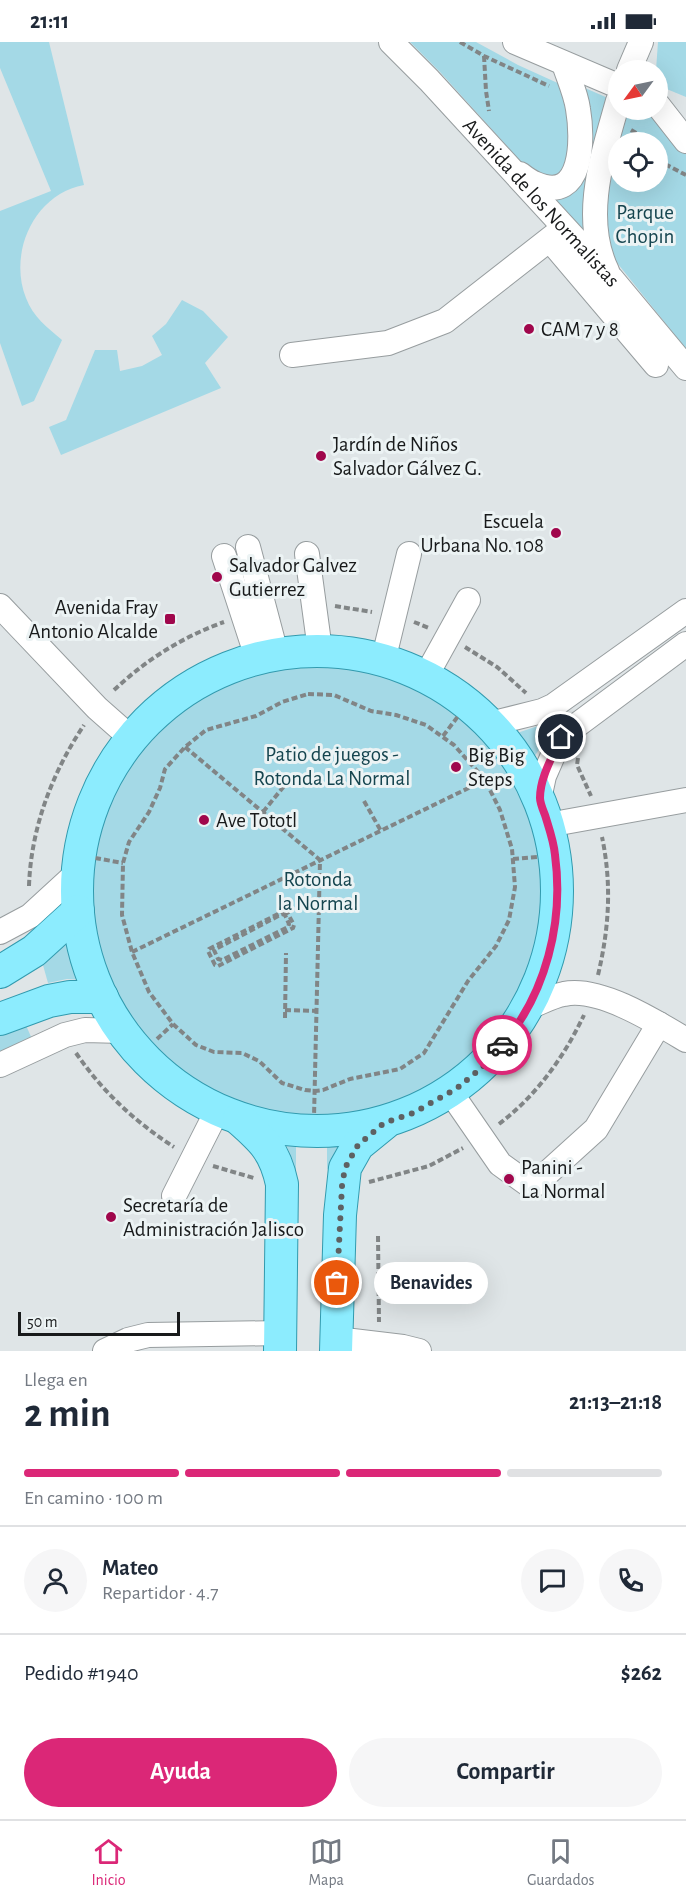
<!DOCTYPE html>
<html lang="es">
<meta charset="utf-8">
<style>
body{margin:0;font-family:"Alegreya Sans",sans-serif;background:#f6f6f7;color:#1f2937;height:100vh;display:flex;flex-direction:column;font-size:22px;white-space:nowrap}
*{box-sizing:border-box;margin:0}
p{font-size:20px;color:#747a83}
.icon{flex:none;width:33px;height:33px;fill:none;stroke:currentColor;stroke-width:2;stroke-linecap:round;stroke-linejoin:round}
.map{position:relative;height:1309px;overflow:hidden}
.panel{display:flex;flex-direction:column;background:#fff;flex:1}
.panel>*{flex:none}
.needle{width:39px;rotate:237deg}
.fabs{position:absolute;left:608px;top:18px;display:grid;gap:12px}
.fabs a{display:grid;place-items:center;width:60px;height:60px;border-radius:50%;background:#fff;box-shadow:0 6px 24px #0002;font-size:30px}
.scale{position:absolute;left:18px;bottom:15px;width:162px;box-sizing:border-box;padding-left:6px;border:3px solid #181a1b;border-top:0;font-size:16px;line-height:21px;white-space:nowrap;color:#181a1b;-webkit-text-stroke:4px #ecf3f4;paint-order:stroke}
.pin{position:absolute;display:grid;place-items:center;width:51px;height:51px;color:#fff;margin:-26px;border:3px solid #fff;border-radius:50%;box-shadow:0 2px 6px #0007}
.courier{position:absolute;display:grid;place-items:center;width:60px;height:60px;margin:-30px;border:4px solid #db2777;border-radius:50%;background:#fff;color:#222;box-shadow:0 2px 8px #0007}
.bubble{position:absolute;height:42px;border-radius:21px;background:#fff;box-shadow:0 6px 24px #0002;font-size:20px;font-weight:700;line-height:42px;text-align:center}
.head em{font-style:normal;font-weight:700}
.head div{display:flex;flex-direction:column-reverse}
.head{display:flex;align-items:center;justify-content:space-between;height:102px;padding:0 24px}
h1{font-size:39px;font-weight:700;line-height:45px}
.bar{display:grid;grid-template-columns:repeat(4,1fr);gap:9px 6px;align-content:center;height:72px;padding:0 24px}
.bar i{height:8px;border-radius:4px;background:#e0e1e3}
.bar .active{background:#db2777}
.bar p{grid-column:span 4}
.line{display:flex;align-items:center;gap:15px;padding:0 24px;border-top:2px solid #e0e1e3}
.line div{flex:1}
.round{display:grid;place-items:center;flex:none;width:63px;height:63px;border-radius:32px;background:#f6f6f7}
.cta{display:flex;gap:12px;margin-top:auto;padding:12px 24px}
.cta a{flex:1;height:69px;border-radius:36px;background:#db2777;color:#fff;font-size:24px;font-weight:700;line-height:69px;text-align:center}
.cta a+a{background:#f6f6f7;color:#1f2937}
.status{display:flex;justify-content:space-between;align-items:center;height:42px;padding:0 30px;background:#fff;direction:ltr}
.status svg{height:16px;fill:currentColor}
.dock{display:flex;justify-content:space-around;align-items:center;height:84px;border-top:2px solid #e0e1e3;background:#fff;font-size:16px;color:#747a83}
.dock a{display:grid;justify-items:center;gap:3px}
.dock .active{color:#db2777}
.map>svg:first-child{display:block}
.green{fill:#a4d9e6;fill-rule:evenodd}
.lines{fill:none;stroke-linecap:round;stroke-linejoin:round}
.minor-casing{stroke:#979d9f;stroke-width:26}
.major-casing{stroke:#329aae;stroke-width:34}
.path{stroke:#818586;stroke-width:4;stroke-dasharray:6 3;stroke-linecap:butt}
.minor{stroke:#fff;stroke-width:24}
.major{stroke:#8cecfe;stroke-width:32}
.done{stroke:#5e6162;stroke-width:6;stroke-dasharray:0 10.8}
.route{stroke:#db2777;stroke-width:8}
.poi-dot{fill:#a0074c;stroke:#ecf3f4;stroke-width:2}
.labels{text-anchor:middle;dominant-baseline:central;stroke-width:6;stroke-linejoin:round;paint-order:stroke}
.street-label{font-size:21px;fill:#181a1b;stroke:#ecf3f4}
.park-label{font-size:21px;fill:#15454f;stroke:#ecf3f4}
.poi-label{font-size:21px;fill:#181a1b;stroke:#ecf3f4;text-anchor:start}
</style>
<div class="status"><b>21:11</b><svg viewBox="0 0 49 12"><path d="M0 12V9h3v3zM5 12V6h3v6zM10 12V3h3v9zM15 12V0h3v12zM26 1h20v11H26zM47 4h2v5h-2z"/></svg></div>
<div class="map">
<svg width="686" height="1309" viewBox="0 0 686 1309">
<rect width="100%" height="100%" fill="#dfe5e7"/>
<g class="green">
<path d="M0,0H49L84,143C34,152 8,211 26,256C33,275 48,286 62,298L34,359L22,364L0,301V169L51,149L0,26Z"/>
<polygon points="410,0 476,0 518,23 562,43 572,78 571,120 558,137 532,132 440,30"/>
<polygon points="658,0 686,0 686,55 657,43 656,28"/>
<polygon points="578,43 608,56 597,108 587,106"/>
<path d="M621,68H638L686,88V307L618,222L606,204L603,164ZM618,100H657V140H618Z"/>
<polygon points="596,118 589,190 581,194 547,154 583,131"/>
<polygon points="182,258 203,269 228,295 205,321 221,346 61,413 49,385 66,378 95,308 117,308 120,329 142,324 162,313 152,294 166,282"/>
<circle cx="318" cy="849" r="226"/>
<polygon points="544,682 550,690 531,720 511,693"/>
<polygon points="71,893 84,938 67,937 48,941 41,916"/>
<polygon points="25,981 32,997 0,1012 0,992"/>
<polygon points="283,1093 296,1094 296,1131"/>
<polygon points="340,1094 342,1099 327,1128 327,1095"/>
</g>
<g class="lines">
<g class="minor-casing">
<g id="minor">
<path id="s1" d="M391,0L429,38L611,236L686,326"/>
<polyline points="515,0 618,44"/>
<polyline points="629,28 641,0"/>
<polyline points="657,62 686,99"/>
<path d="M520,132C525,136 531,140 536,142C584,162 583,96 578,67C576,52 569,37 564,22"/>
<polyline points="550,198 656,323"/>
<path d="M607,229C581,175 603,113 618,59"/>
<polyline points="292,313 388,301 445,279 564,186"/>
<polyline points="248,505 276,611"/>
<polyline points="307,512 320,608"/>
<polyline points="224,514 257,615"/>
<polyline points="0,564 97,666 131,696"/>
<polyline points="383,619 409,512"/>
<polyline points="426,634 468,558"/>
<polyline points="490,682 542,669 553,664 686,569"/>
<polyline points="539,757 544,734 561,695 686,602"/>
<polyline points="548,783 686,758"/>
<polyline points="0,890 30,874 78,830"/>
<path d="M529,965C540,961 552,954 564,952C599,944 656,980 686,998"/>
<polyline points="0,1023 65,993 85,988 122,989"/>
<polyline points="451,1051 500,1122 532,1145 596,1087 659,982"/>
<polyline points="174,1154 218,1067"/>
<polyline points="336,1297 403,1305 419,1309"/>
<polyline points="105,1309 128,1298 148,1293 279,1291"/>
</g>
</g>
<g class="major-casing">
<g id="major">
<circle cx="317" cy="849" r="240"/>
<polyline points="0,930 34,909 78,869"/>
<polyline points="0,977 49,959 70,955 102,955"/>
<path d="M239,1077C263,1098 275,1109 282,1142L280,1309"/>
<polyline points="336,1309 340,1173 345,1126 358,1103 385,1081"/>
</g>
</g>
<g class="path">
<polyline points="460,0 484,14 549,44"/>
<polyline points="484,14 486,49 489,69"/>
<polyline points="631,88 651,100"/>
<polyline points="657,118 686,133"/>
<polyline points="335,564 372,570"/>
<polyline points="414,580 429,586"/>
<polyline points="465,605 497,625 526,651"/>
<path d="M114,648C146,618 182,595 224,580"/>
<polygon points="308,652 334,653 371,669 396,673 426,683 454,703 485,738 500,768 512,807 515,845 509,878 496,904 468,939 424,1011 400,1027 350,1037 323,1048 315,1049 305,1048 282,1041 259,1019 242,1011 214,1010 196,1003 173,982 149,950 132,910 122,873 123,821 129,800 149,770 160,746 165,727 185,705 206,688 256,674 282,660"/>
<polyline points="443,694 459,673"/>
<polyline points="185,705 320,818 314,1075"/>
<polyline points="578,716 577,723 591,754"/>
<polyline points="364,759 381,789"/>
<polyline points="263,770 289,738"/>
<polyline points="95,816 123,821"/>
<polyline points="513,817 537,815"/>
<path d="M29,844C31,786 52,731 84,683"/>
<polygon points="284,869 287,870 294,883 293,886 218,924 215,923 208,909 209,907"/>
<polygon points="282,872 285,873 289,882 288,885 222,918 218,917 214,908"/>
<polyline points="132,910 485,738"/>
<path d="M598,933C609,887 612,842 602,795"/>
<polyline points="285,968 317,969"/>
<polyline points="285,976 286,911"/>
<polyline points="157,997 173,982"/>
<path d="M76,1011C103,1050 134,1079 174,1105"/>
<path d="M499,1082C537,1053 564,1015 584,973"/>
<polyline points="213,1124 254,1136"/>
<polyline points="369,1140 429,1124 463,1106"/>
<polyline points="378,1194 379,1280"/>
</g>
<use href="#minor" class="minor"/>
<use href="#major" class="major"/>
</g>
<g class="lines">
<polyline class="done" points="337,1241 342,1144 345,1126 358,1103 384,1081 413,1071 456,1047 486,1022 502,1003"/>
<path class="route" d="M502,1003C546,952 564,880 555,813C554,800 549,786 545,773C543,768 540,761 540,756C540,735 553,714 561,695"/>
</g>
<g class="poi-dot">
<circle cx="529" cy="287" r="6"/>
<circle cx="321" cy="414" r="6"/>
<circle cx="556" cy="491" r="6"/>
<circle cx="217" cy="535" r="6"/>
<rect x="164" y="571" width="12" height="12" rx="3"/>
<circle cx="456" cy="725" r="6"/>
<circle cx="204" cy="778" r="6"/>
<circle cx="509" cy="1137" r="6"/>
<circle cx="111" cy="1175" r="6"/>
</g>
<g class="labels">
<g class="street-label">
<text stroke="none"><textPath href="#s1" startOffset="220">Avenida de los Normalistas</textPath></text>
</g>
<g class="park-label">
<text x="645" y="170">Parque<tspan x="645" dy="24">Chopin</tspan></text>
<text x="332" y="712">Patio de juegos -<tspan x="332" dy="24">Rotonda La Normal</tspan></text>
<text x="318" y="837">Rotonda<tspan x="318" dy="24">la Normal</tspan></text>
</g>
<g class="poi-label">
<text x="541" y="287">CAM 7 y 8</text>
<text x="333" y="402">Jardín de Niños<tspan x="333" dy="24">Salvador Gálvez G.</tspan></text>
<text x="544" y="479" text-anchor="end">Escuela<tspan x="544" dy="24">Urbana No. 108</tspan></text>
<text x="229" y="523">Salvador Galvez<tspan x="229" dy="24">Gutierrez</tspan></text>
<text x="158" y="565" text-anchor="end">Avenida Fray<tspan x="158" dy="24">Antonio Alcalde</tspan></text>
<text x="468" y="713">Big Big<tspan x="468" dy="24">Steps</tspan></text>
<text x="216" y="778">Ave Tototl</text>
<text x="521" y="1125">Panini -<tspan x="521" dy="24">La Normal</tspan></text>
<text x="123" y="1163">Secretaría de<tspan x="123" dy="24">Administración Jalisco</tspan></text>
</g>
</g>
</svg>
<div class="fabs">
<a><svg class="needle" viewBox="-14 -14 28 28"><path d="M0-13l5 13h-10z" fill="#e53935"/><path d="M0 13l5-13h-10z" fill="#747a83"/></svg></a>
<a><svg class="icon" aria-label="locate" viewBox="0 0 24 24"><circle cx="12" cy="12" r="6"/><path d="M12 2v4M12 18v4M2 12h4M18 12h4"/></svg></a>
</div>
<div class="scale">50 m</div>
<div class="pin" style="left:337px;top:1241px;background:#ea580c"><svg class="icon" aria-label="bag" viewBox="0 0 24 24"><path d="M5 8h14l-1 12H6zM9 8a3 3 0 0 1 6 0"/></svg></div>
<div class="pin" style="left:561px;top:695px;background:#1f2937"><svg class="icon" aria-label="home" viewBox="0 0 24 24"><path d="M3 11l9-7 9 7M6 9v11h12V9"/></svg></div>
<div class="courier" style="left:502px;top:1003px"><svg class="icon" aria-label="car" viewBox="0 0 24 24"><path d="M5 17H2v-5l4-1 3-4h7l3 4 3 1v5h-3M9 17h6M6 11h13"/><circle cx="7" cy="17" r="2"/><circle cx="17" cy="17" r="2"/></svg></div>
<div class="bubble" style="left:374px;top:1220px;width:114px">Benavides</div>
</div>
<section class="panel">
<div class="head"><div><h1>2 min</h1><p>Llega en</p></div><em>21:13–21:18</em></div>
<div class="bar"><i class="active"></i><i class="active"></i><i class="active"></i><i></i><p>En camino · 100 m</p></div>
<div class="line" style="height:108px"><a class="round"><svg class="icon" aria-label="person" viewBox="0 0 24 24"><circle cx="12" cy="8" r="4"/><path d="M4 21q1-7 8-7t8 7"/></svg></a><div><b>Mateo</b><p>Repartidor · 4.7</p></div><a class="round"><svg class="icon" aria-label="chat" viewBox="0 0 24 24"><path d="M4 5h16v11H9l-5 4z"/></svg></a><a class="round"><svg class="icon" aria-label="phone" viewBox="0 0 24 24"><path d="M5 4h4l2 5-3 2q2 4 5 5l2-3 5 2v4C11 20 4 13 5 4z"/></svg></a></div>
<div class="line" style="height:78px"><div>Pedido #1940</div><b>$262</b></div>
<div class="cta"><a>Ayuda</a><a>Compartir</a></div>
</section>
<nav class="dock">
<a class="active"><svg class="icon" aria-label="home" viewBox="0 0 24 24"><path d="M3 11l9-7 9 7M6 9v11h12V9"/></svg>Inicio</a>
<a><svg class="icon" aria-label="map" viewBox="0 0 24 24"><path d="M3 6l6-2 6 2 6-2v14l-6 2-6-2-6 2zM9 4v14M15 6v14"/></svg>Mapa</a>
<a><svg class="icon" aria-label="saved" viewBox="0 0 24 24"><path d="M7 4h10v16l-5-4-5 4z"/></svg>Guardados</a>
</nav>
